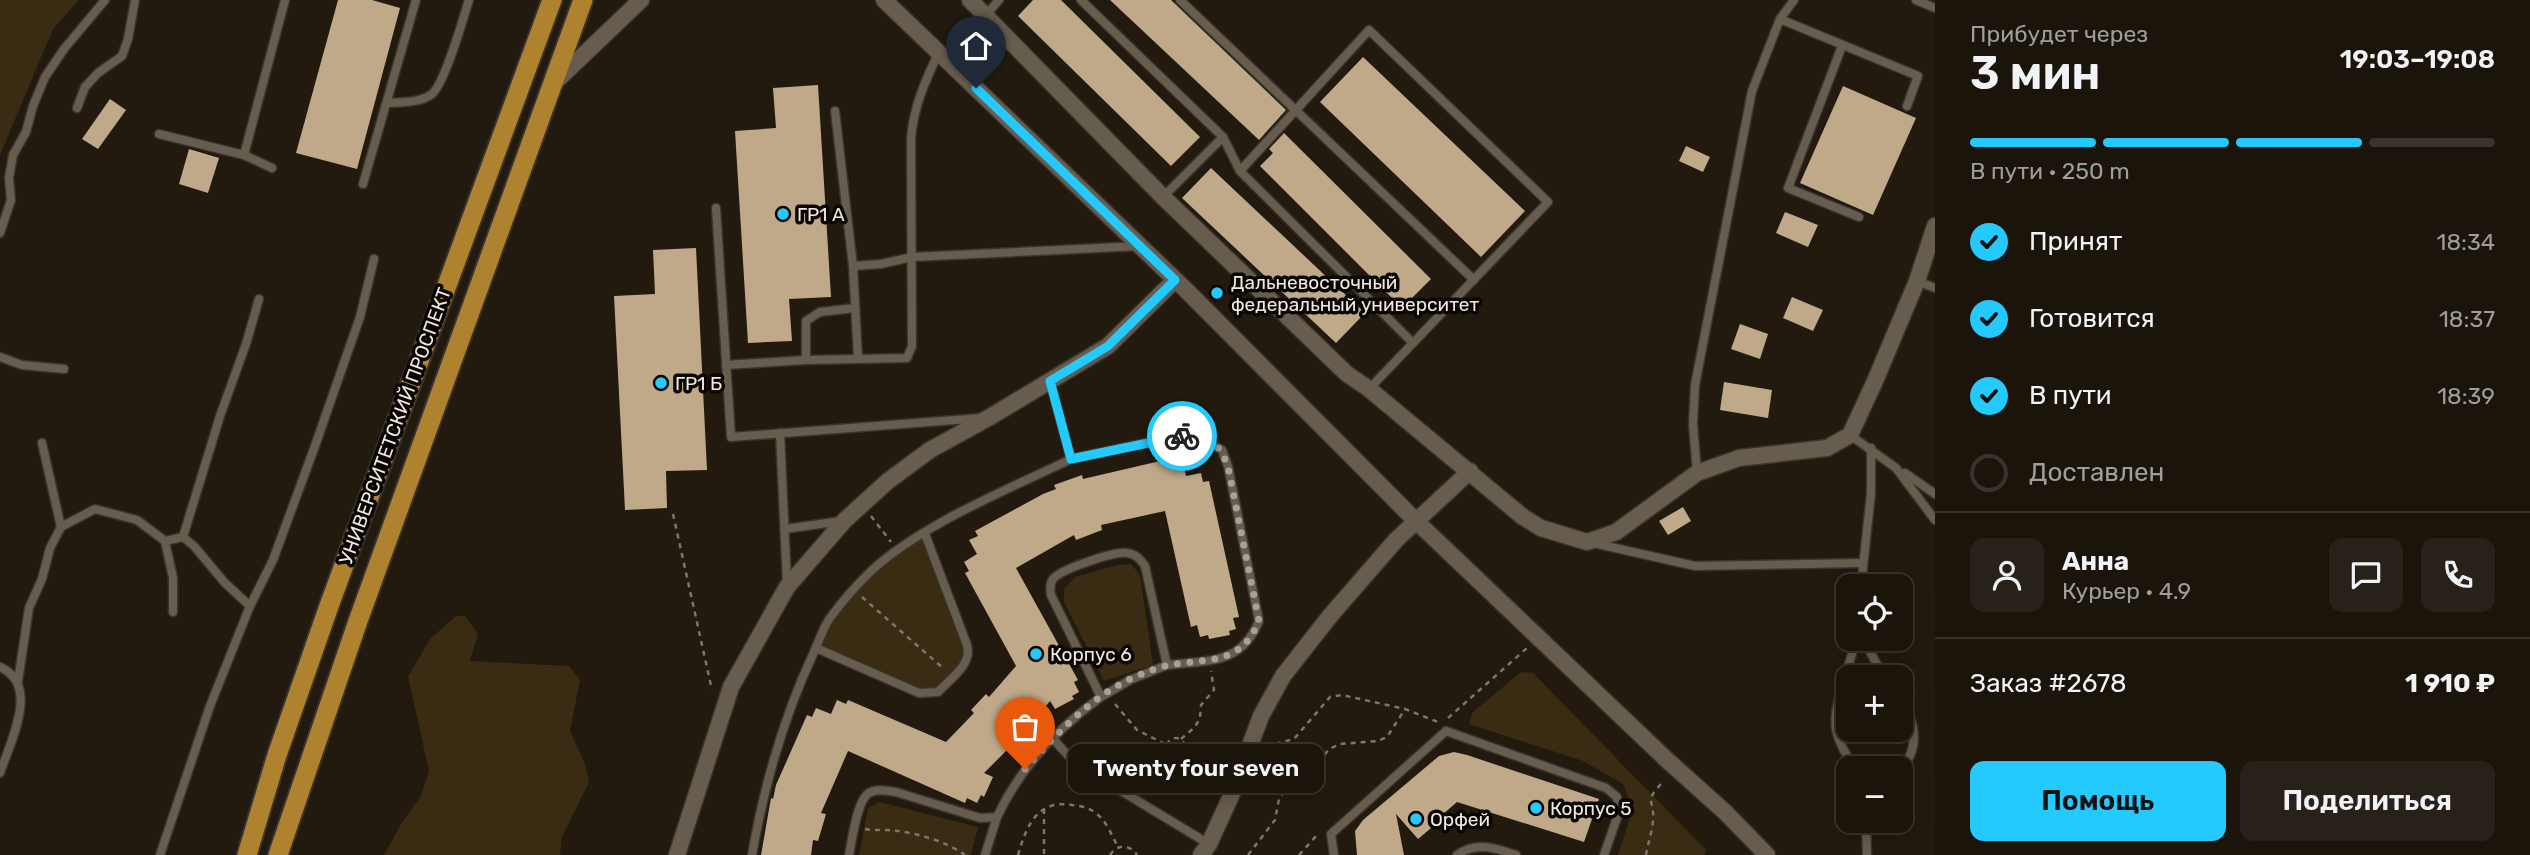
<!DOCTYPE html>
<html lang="ru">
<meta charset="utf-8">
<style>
body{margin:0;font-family:Rubik,sans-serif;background:#272119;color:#f1f3f6;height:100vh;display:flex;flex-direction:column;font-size:26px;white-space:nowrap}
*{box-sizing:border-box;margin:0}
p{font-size:23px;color:#9f9e9d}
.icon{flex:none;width:38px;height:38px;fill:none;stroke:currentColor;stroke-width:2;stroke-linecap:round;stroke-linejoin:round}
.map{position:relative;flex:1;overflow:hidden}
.details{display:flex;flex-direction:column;background:#1a140b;width:595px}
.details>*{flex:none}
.buttons{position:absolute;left:1836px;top:574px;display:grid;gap:14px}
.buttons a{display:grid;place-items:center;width:77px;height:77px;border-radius:14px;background:#1a140b;box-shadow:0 4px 18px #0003,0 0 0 2px #38332c;font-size:35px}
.pin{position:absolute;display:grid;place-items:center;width:60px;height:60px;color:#fff;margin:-72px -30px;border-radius:50% 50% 50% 0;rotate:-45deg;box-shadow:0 0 7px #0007}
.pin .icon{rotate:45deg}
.courier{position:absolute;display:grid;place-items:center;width:70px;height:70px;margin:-35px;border:5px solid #24c9fe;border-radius:50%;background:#fff;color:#222;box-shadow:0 2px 9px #0007}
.bubble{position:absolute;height:49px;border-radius:14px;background:#1a140b;box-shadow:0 4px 18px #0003,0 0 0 2px #38332c;font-size:23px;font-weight:600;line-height:49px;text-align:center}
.headline em{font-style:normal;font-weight:600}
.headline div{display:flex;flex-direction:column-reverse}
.headline{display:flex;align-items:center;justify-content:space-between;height:119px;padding:0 35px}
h1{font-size:46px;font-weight:600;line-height:52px}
.bar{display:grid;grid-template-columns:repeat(4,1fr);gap:10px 7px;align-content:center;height:84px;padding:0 35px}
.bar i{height:9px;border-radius:5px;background:#38332c}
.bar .on{background:#24c9fe}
.bar p{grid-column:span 4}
.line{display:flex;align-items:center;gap:18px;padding:0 35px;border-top:2px solid #38332c}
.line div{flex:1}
.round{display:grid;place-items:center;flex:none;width:74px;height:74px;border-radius:14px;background:#272119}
ol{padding:0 35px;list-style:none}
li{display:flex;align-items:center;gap:21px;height:77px}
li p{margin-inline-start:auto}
li .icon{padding:7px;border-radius:50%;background:#24c9fe;color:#111;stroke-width:4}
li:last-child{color:#9f9e9d}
li i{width:38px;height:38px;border:4px solid #38332c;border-radius:50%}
.action{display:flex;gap:14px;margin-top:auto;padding:14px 35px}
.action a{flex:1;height:80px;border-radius:14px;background:#24c9fe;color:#111;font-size:28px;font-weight:600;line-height:80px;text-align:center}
.action a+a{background:#272119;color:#f1f3f6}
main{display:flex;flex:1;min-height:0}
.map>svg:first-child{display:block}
.green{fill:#3a2b13}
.building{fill:#bfa989}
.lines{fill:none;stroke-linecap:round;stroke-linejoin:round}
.service-casing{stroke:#39332d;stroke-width:11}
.minor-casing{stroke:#39332d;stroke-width:19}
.primary-casing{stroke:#39332d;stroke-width:23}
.path{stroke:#7d766d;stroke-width:2.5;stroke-dasharray:5 5;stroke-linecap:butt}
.service{stroke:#665d4f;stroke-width:8}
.minor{stroke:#665d4f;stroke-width:16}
.primary{stroke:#ae822f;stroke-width:19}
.done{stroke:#a8a199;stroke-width:7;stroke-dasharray:0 12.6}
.route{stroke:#24c9fe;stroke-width:9}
.poi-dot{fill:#24c9fe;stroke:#090603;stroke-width:2.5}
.labels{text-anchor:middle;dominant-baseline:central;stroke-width:7;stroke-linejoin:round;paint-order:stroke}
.poi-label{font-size:19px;fill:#f0eae3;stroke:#090603;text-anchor:start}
.street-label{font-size:19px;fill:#f0eae3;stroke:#090603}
</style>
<main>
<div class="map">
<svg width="1935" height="855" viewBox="0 0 1935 855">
<rect width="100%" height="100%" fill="#221a0f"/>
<g class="green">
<polygon points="0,0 79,0 53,29 0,155"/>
<path d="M925,534L970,654L938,692L919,693L816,648C842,591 876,569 925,534Z"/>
<polygon points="1131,564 1140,575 1153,665 1104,681 1064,602 1064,589 1075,577 1117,565"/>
<polygon points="456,616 465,616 478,634 470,661 569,666 580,680 570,731 585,764 589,782 562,837 560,855 384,855 401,824 421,796 429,771 408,676 431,638"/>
<polygon points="1521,672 1533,673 1706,850 1704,855 1618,855 1633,809 1623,784 1583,761 1469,724 1473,712"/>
<polygon points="880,802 978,827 971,855 859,855 868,808"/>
</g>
<g class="building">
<polygon points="338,0 372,0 400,8 357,169 296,153"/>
<polygon points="1033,0 1061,0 1200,137 1171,166 1018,16"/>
<polygon points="1110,0 1171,0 1286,110 1259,140"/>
<polygon points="1363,57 1525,211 1481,257 1320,102"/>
<polygon points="818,85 831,297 789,299 792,341 748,343 735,131 776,128 773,88"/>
<polygon points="1843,86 1916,118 1873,215 1800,183"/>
<polygon points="110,99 126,110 98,149 82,139"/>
<polygon points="1284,133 1431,279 1402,308 1260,166 1273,153 1269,149"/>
<polygon points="1686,146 1710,157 1703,172 1679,161"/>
<polygon points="189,149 219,158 208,193 179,184"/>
<polygon points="1211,168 1365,313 1336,343 1182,198"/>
<polygon points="1785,212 1818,225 1808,247 1776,233"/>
<polygon points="696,248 707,470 666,471 667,508 625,510 614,296 655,294 653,250"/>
<polygon points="1792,297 1823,310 1813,331 1783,318"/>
<polygon points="1740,324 1768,334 1760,359 1731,349"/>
<polygon points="1724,382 1772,390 1768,418 1720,410"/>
<polygon points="1173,458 1174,463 1183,461 1186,476 1201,473 1203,482 1209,481 1239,617 1233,618 1236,629 1229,631 1230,635 1209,639 1208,635 1200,637 1197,625 1191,627 1165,511 1101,525 1102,530 1076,540 1074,535 1016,568 1078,680 1074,682 1079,692 1072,696 1074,699 1055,709 1050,701 1026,731 984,773 993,777 984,797 981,795 977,803 967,798 965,803 848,751 821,813 826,814 818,841 813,840 811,855 761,855 771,798 773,799 776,785 807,715 812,717 816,708 831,714 837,700 846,704 848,700 946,742 974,713 971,710 986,694 989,697 1016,666 965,573 969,571 964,562 977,554 969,540 978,536 975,531 1043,494 1056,489 1054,485 1082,475 1083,479"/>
<polygon points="1683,507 1691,521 1668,535 1659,521"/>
<polygon points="1454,752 1467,755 1599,799 1584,842 1457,802 1442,815 1443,818 1418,839 1396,814 1404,855 1357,855 1355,831 1363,820 1439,756"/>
</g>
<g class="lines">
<g class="service-casing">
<g id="service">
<polyline points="1081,0 1223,137 1240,171 1413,343"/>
<polyline points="1180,0 1474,280"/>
<polyline points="1916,0 1935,8"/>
<polyline points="986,15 999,0"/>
<polyline points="1780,19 1918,76 1907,106"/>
<polyline points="1842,46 1788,188 1859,217"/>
<path d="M389,103C403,102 420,103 432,94C445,83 463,19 469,0"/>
<polyline points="77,108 85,87 98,73 122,56 128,39 135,0"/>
<polyline points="835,111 853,266 858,358"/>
<polyline points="159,134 244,155 285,0"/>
<polyline points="244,155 272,168"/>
<polyline points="1240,171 1369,30 1548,202 1369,389"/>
<polyline points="363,184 416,0"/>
<polyline points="1164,196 1223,137"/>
<polyline points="716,208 731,437 981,418"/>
<polyline points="0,233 11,200 9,178 13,155 26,132 33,106 45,77 64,49 105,0"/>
<polyline points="853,266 881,264 912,257 1140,246"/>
<polyline points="1917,281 1935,288"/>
<polyline points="0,357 22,365 64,369"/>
<polyline points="806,360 806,321 820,312 855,308"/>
<path d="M726,365L806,360L907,358L912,346L911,138C914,106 925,81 939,52"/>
<polyline points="780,433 787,584"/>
<polyline points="1850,435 1896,468 1935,520"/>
<polyline points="42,443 61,527"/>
<polyline points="1697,473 1693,424 1695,385 1752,91 1780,19 1794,0"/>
<polyline points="1905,473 1935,494"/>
<polyline points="785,529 841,521"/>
<polyline points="165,541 173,578 173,612"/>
<polyline points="1593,543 1695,566 1862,563"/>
<polyline points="1861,586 1871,493 1871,448"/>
<polyline points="250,606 225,583 194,546 183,537 220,416 246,344 259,299"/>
<polyline points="1863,639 1884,677"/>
<path d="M816,648L919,693L938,692C950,679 973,664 967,645L925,534"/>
<path d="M0,667C41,685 10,742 0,773"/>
<polyline points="18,681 29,608 42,579 50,548 61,527 95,509 137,520 165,541 183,537"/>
<polyline points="1101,697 1130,680 1167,665"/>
<path d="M1900,700C1917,724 1920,748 1900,771"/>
<polyline points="1053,739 1075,763 1209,844"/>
<path d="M1855,768C1847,756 1839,744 1836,729C1832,706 1851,663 1856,639"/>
<polyline points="1866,821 1867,855"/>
<polyline points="160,855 210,706 250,606 273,560 315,446 360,317 374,259"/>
<path d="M752,855C764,786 784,716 814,652C819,641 823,628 830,618C841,603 855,587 868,574C917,526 1009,489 1071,459L1050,381"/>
<path d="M849,855C852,840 857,800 869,793C877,788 887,791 896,792L980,818L997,817C1020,768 1058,728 1101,697L1051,595C1050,589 1050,583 1053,579C1061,569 1115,551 1127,553C1136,554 1140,559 1145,566L1167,665C1209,660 1241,665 1259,621L1228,466L1222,450L1200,438L1179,436L1071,459"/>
<polyline points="985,855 997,817"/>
<polyline points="1334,855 1331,834 1446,731 1606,788 1617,797 1619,812 1604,855"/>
<path d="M1457,855C1476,841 1496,848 1516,855"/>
</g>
</g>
<g class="minor-casing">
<g id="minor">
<polyline points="884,0 1186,290 1416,521 1667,760 1725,812 1767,855"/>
<polyline points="970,0 1163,197 1347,374 1369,389 1523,517 1541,528 1587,542 1616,532 1697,473 1739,458 1827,448 1850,435 1875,381 1917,281 1935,226"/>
<polyline points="553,84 641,0"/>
<polyline points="677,855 731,687 787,587 845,520 888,481 930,450 990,417 1108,346 1175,280"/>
<polyline points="1201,855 1209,844 1231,796 1261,716 1283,676 1330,616 1396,540 1470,471"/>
</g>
</g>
<g class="primary-casing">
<g id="primary">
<polyline points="247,855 277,755 329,606 552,0"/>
<polyline points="278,855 358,621 583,0"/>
</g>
</g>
<g class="path">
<polyline points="673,514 712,690"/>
<polyline points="871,516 891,542"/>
<polyline points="862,597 944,669"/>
<polyline points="1115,704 1137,730 1167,745"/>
<polyline points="1448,718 1527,648"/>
<circle cx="1176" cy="747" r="9"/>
<polyline points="1181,739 1195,727 1200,718 1201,705 1214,690 1211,671"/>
<polyline points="1266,746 1294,739 1330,697 1342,695 1405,709"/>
<path d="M1178,756C1196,788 1206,763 1229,756"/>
<polyline points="1044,809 1044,855"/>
<path d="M865,829C876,831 887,829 898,831C920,834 947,842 965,855"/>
<path d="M1018,855C1026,827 1037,799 1072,805C1081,806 1090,808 1097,814C1107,822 1112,836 1118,847"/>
<path d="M1110,855C1117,844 1130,844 1137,855"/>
<polyline points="1248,855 1275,820 1279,799 1284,792 1311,773 1329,749 1340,744 1378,741 1387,737 1405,709 1438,722"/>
<polyline points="1299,855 1318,834"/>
<path d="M1646,855C1648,843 1652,832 1653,821C1655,798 1642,803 1664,781"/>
</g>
<use href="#service" class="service"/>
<use href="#minor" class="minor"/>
<use href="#primary" class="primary"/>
</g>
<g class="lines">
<path class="done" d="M1025,769C1056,735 1087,700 1130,679C1142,674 1157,667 1170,665C1210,658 1241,665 1259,621L1228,467C1218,439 1209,439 1182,436"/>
<polyline class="route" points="976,88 1175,280 1108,346 1050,381 1071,459 1182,436"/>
</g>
<g class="poi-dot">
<circle cx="783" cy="214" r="7"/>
<circle cx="1217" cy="293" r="7"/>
<circle cx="661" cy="383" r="7"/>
<circle cx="1036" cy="654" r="7"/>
<circle cx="1536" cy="808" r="7"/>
<circle cx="1416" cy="819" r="7"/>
</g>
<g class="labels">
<g class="poi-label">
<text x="797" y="214">ГР1 А</text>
<text x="1231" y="282">Дальневосточный<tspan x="1231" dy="22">федеральный университет</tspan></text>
<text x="675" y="383">ГР1 Б</text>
<text x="1050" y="654">Корпус 6</text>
<text x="1550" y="808">Корпус 5</text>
<text x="1430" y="819">Орфей</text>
</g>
<g class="street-label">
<text transform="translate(395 426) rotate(-70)">УНИВЕРСИТЕТСКИЙ ПРОСПЕКТ</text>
</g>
</g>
</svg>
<div class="buttons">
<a><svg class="icon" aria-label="locate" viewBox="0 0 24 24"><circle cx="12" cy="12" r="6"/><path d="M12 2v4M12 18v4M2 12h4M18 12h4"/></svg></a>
<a>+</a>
<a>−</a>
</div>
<div class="pin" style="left:1025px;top:769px;background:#ea580c"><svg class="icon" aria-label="bag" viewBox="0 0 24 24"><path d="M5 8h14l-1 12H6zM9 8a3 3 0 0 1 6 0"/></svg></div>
<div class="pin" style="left:976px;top:88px;background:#1f2937"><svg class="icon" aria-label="home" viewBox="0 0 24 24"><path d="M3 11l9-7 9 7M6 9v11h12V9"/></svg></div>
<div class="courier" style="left:1182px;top:436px"><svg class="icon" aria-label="bike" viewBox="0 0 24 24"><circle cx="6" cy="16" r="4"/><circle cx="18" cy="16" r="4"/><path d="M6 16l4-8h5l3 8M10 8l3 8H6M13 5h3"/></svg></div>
<div class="bubble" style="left:1068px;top:744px;width:256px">Twenty four seven</div>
</div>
<section class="details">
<div class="headline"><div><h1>3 мин</h1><p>Прибудет через</p></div><em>19:03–19:08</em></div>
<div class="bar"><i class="on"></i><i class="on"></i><i class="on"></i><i></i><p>В пути · 250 m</p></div>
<ol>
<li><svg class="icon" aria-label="check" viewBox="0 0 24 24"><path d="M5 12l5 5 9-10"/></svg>Принят<p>18:34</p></li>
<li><svg class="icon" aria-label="check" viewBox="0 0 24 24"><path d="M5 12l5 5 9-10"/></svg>Готовится<p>18:37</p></li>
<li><svg class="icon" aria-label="check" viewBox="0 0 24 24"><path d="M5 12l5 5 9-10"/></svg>В пути<p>18:39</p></li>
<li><i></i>Доставлен</li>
</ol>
<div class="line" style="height:126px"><a class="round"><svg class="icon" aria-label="person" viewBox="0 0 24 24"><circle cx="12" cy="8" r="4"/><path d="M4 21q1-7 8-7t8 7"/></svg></a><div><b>Анна</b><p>Курьер · 4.9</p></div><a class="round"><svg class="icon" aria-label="chat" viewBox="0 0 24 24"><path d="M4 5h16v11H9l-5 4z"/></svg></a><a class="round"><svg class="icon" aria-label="phone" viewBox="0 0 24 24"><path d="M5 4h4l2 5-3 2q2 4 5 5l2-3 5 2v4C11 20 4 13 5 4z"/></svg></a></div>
<div class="line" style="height:91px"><div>Заказ #2678</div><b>1 910 ₽</b></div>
<div class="action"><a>Помощь</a><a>Поделиться</a></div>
</section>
</main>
